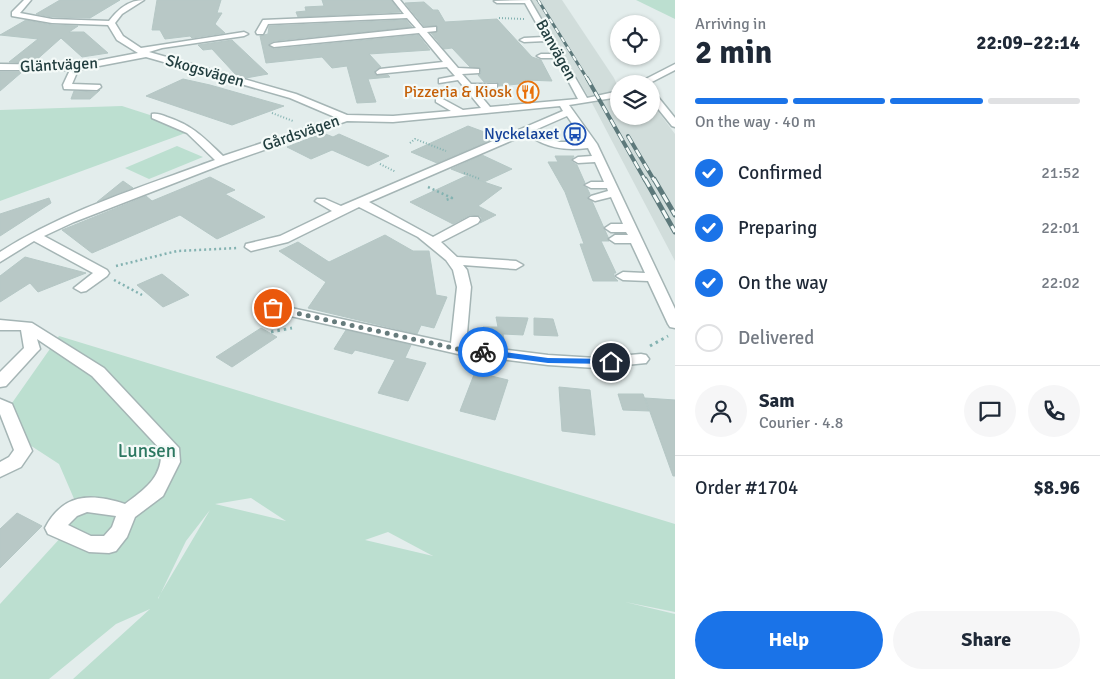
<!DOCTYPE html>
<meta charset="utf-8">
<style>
body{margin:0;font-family:Signika,sans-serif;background:#f6f6f7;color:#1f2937;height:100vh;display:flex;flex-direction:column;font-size:19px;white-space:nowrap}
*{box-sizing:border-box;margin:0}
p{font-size:16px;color:#747a83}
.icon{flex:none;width:28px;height:28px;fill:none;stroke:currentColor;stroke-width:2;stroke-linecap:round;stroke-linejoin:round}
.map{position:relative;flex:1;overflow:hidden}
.details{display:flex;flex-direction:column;background:#fff;width:425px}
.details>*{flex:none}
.buttons{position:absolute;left:610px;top:15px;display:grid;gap:10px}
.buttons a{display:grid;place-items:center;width:50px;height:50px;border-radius:50%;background:#fff;box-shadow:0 1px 4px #0004;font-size:25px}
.pin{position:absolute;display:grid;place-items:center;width:42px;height:42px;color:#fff;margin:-21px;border:2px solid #fff;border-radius:50%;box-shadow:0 1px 5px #0007}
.courier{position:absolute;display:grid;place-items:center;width:50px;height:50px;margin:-25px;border:4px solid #1a73e8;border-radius:50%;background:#fff;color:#222;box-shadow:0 1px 6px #0007}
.overview em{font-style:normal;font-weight:700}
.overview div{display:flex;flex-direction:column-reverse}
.overview{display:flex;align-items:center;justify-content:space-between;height:85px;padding:0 20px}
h1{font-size:32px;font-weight:700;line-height:38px}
.bar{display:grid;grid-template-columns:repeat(4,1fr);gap:8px 5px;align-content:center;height:60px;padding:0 20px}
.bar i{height:6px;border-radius:4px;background:#e0e1e3}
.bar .current{background:#1a73e8}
.bar p{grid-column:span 4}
.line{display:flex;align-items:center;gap:12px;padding:0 20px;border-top:1px solid #e0e1e3}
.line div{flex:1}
.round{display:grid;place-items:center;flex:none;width:52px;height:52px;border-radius:26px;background:#f6f6f7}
ol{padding:0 20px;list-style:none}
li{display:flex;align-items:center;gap:15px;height:55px}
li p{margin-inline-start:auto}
li .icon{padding:5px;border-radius:50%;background:#1a73e8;color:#fff;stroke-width:4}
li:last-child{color:#747a83}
li i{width:28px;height:28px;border:2px solid #e0e1e3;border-radius:50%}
.action{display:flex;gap:10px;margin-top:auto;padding:10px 20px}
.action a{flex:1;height:58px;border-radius:30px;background:#1a73e8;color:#fff;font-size:20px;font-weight:700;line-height:58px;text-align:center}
.action a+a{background:#f6f6f7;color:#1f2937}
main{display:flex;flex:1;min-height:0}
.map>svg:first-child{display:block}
.built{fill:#d1dddb}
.green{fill:#bcdfd0;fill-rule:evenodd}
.building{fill:#b8c8c6;stroke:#b5c7c5}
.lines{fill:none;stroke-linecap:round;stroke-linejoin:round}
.minor-casing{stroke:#a5b5b5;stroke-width:3}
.path-far2{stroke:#83b2b1;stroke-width:2;stroke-dasharray:1 2;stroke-linecap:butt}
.path-far1{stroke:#83b2b1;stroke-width:2.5;stroke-dasharray:2 3;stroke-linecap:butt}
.path{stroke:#83b2b1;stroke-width:3;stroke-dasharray:2.5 4;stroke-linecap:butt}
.minor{fill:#fff;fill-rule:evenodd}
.rail-far2-casing{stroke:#5d797b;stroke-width:3}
.rail-far1-casing{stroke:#5d797b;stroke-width:4}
.rail-casing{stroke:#5d797b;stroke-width:5}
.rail-far2{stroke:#f4faf8;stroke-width:2;stroke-dasharray:5.5;stroke-linecap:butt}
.rail-far1{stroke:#f4faf8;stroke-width:2.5;stroke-dasharray:8;stroke-linecap:butt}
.rail{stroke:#f4faf8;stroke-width:3;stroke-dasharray:9;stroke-linecap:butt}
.route{fill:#1a73e8}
.done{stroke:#667b7c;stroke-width:5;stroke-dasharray:0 9}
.labels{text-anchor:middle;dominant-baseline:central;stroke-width:4.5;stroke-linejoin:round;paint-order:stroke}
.far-street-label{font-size:16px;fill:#223e3f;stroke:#f4faf8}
.far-food-label{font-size:16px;fill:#c56008;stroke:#f4faf8;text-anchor:end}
.far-transit-label{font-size:16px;fill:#164399;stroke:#f4faf8;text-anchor:end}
.park-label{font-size:19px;fill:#2b7760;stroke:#f4faf8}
</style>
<main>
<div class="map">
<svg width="675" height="679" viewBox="0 0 675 679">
<rect width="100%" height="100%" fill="#e3edec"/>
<g class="built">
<polygon points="531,0 562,0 614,78 619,90 611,93 588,96"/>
<polygon points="619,98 619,116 651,116 651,102 675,134 675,261 592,103"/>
</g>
<g class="green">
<polygon points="636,0 675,0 675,19"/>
<polygon points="122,106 178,124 191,131 0,201 0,110"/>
<polygon points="177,146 203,157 149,179 125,168"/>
<path d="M59,336L675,524V612L625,602L675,614V679H73L150,609L116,624L49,679H0V604L63,535L75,501L59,464L19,438L12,403ZM251,498L286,521L215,504ZM210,510L158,598V599L186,541ZM388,532L433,556L365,540Z"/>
</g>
<g class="building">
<polygon points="60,0 120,0 90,18 52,17 36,14"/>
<polygon points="157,0 221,0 217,13 222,13 215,24 225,33 192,38 190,36 165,39 160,30 152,30"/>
<polygon points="322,0 391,0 400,12 298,17 296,12 306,11 305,7 324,6"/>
<polygon points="424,2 433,10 438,10 445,22 497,19 532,57 541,60 552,81 525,80 528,83 499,86 497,82 484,82 478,75 481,73 480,68 470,67 452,48 444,49 431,33 437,32 437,26 424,26 405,3"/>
<polygon points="26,20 52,25 78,26 69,32 84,32 108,53 82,57 61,38 33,63 9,62 38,39 0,35"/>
<polygon points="406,20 412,27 274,41 268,44 274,49 418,35 430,50 369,54 381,67 375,70 375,75 388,75 390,77 368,79 376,102 357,103 347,66 332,68 322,57 266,63 260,36 268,34 269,26"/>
<polygon points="232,40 268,74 246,78 236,75 212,49 203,50 198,45"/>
<polygon points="0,72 22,72 0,91"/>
<polygon points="183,79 210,85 284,106 232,125 146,96"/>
<polygon points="100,90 90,99 71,99 74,91 97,92"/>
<polygon points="468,126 498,137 437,163 411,152"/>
<polygon points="323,133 333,137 339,134 389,156 368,166 332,150 311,159 287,147"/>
<polygon points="482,155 512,169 484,182 451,169"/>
<polygon points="555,156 574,156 571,161 577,165 585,183 583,186 587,188 590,194 587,198 592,201 608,237 609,241 601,241 616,273 614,273 614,277 618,281 593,281 580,244 584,244 565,192 548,162 558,162"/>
<polygon points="466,176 502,188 478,206 496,215 480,223 482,219 480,216 470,215 453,224 410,202"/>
<polygon points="210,177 235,190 225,194 265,217 217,239 180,215 92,253 62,230 146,196 152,201"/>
<polygon points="123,181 133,188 97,202"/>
<polygon points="49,198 51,203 0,236 0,214"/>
<polygon points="385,235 413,251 429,251 436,295 447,297 434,328 421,325 417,334 308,308 326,282 279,251 298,242 329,262"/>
<polygon points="25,257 86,273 38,292 30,283 0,302 0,276"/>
<polygon points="162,274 189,295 163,307 137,285"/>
<polygon points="496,317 528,318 523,335 503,334 505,346 486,345 483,327 498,327"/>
<polygon points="534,318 553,319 558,336 534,335"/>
<polygon points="261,328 277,337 232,367 216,357"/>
<polygon points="346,330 411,345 405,358 426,363 408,401 378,393 395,360 355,350 352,354 334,349"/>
<polygon points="475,372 508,380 495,420 460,411"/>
<polygon points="559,387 590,390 595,435 562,431"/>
<polygon points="618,394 643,394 649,411 623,410"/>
<polygon points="645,398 675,400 675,476 673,476"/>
<polygon points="17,513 42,526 0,568 0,529"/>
</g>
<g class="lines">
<g class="minor-casing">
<g id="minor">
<path d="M24,0H31L20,13L52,19L109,21C118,9 129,0 144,0L122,14L115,23L123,36L141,48L244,32L248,34L244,36L162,48L149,52L296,94L347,115L393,116L451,111L436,102V98L439,97L463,110L481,108L458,80L439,83V79L455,76L447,67L377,74L376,72L380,69L443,62L419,33L274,47L270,45L274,43L416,28L407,18L268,24L263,34H257L256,32L263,20L404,14L393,0H400L423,28L436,27V31L427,32L458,68L479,69V73L462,74L471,84H497V88L475,89L490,107L578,99L556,58H541L537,56L541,54H553L546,41L524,42L520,40L524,38L544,37L525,3H497L494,1L530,0L587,98L619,91V97L569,105L597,144L675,309V328L670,327L668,324L648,281L623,280L616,276L623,272L645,273L631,243H615L609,239L615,235H628L626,232H611L605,228L611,224H623L611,197L595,201L589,198L591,196L608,191L607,188H591L585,185L591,182H604L595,162L578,163L573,160L578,157L592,156L588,148C565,151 546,148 527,134L369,202L433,237L470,217H478L480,220L478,223L441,242L457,257L516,261L523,265L516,269L463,265L467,270L471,287L466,345L548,355L596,358L641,354L646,355L649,359L646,363L596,368L548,365L458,354L273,312L268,311L266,308L268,305L273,304L451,343L457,287L453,270L446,260L418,237L359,207L288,242L251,251L245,247L246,244L280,236L332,211L315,201L317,199H325L341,206L563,111L560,106L393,122L347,121L221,165L74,222L44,236L107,270L109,273L107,276L86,291L81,292L74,288L93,273L34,241L0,262V252C66,210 142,187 215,160L187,133L152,118V114C157,113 162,115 167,117C194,126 204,138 223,156L337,118L290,98L146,57L78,70L72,84L100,85L101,87L97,90L64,89L63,85L70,70H0V64L75,65L138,53L117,40L108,25L52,23L12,16V12ZM567,116L585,142H559L535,130Z"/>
<polygon points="675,64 675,70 648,84 636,84"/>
<polygon points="651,91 654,92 675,118 675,127 672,126 651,100"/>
<path d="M0,320L32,323L104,368L179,448L180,462L163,496L135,517L127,537L116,551L109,553L89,552L48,534L45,528C63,493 91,493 125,504C145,489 163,477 161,450L92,376L37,339L40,349L37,352L6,386L0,387V372L24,348L21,330H0ZM87,512L116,516L112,527L104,536H91L68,525L77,516Z"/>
<polygon points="0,399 12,404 32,451 21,467 0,477 0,462 9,457 14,450 0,414"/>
</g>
</g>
<g class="path-far2">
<polyline points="499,18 524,19"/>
<polyline points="272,113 293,121"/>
<polyline points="410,143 415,139 446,151"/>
<polyline points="380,164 396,172"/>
<polyline points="464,173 480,179"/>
</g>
<g class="path-far1">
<polyline points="428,187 452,198 446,200"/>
<polyline points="116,266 177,251 237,248"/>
<polyline points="114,280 142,295"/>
</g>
<g class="path">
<polyline points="271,332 292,328"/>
<polyline points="650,346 668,336"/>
</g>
<use href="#minor" class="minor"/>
<g class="rail-far2-casing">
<polyline id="rail-far2" points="538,0 588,80"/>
</g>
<g class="rail-far1-casing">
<g id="rail-far1">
<polyline points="587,78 645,180"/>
<polyline points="628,136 654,180"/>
</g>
</g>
<g class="rail-casing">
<g id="rail">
<polyline points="645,179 675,232"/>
<polyline points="654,179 675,215"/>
</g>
</g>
<use href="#rail-far2" class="rail-far2"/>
<use href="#rail-far1" class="rail-far1"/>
<use href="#rail" class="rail"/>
</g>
<polygon class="route" points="483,349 548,358 611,359 615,362 611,364 548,363 480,354 480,350"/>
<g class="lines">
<polyline class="done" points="273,308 458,349 483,352"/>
</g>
<defs>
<g id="restaurant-ring" transform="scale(1.125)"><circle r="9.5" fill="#f4faf8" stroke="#e8710a" stroke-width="1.5"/><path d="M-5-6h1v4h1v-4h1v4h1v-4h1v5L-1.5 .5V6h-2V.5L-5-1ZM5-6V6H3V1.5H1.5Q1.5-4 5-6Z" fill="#e8710a"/></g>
<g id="bus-ring" transform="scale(1.125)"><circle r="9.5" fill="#f4faf8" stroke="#1a4fb4" stroke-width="1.5"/><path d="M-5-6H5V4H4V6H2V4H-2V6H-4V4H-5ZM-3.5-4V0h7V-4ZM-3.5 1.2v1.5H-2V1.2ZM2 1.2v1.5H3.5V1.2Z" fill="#1a4fb4"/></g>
</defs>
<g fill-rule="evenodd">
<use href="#restaurant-ring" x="528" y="92"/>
<use href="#bus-ring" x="575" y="134"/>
</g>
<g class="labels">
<g class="far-street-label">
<text transform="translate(556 50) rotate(61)">Banvägen</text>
<text transform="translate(59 65) rotate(-3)">Gläntvägen</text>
<text transform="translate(205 71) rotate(16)">Skogsvägen</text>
<text transform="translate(301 133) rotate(-19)">Gårdsvägen</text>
</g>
<g class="far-food-label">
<text x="512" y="92">Pizzeria &amp; Kiosk</text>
</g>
<g class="far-transit-label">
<text x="559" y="134">Nyckelaxet</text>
</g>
<g class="park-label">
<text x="147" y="451">Lunsen</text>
</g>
</g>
</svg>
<div class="buttons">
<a><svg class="icon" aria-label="locate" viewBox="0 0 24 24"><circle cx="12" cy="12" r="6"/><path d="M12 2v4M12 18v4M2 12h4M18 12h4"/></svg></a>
<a><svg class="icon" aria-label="layers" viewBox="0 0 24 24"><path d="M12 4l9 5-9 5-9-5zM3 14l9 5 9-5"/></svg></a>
</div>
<div class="pin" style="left:273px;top:308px;background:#ea580c"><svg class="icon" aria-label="bag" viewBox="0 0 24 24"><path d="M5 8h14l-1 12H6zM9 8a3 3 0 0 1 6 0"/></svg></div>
<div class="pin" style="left:611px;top:362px;background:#1f2937"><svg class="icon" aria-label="home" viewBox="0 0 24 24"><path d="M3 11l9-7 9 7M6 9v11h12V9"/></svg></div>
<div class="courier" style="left:483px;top:352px"><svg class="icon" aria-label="bike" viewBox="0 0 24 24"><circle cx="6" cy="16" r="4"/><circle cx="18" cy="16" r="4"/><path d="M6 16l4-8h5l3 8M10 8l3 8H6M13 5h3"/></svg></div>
</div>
<section class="details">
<div class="overview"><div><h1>2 min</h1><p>Arriving in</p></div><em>22:09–22:14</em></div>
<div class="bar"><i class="current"></i><i class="current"></i><i class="current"></i><i></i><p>On the way · 40 m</p></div>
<ol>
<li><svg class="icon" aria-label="check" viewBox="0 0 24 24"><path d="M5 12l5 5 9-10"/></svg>Confirmed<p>21:52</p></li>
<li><svg class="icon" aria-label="check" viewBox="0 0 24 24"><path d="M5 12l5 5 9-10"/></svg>Preparing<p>22:01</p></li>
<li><svg class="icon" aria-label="check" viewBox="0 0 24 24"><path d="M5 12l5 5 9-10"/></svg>On the way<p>22:02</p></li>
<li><i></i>Delivered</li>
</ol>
<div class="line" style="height:90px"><a class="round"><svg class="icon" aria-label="person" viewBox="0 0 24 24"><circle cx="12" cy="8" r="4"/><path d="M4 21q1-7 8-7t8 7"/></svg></a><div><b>Sam</b><p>Courier · 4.8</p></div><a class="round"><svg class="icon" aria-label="chat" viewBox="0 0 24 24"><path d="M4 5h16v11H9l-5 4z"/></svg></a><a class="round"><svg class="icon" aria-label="phone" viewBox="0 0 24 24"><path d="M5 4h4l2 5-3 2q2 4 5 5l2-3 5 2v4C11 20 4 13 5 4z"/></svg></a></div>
<div class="line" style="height:65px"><div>Order #1704</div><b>$8.96</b></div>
<div class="action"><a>Help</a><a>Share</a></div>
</section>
</main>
